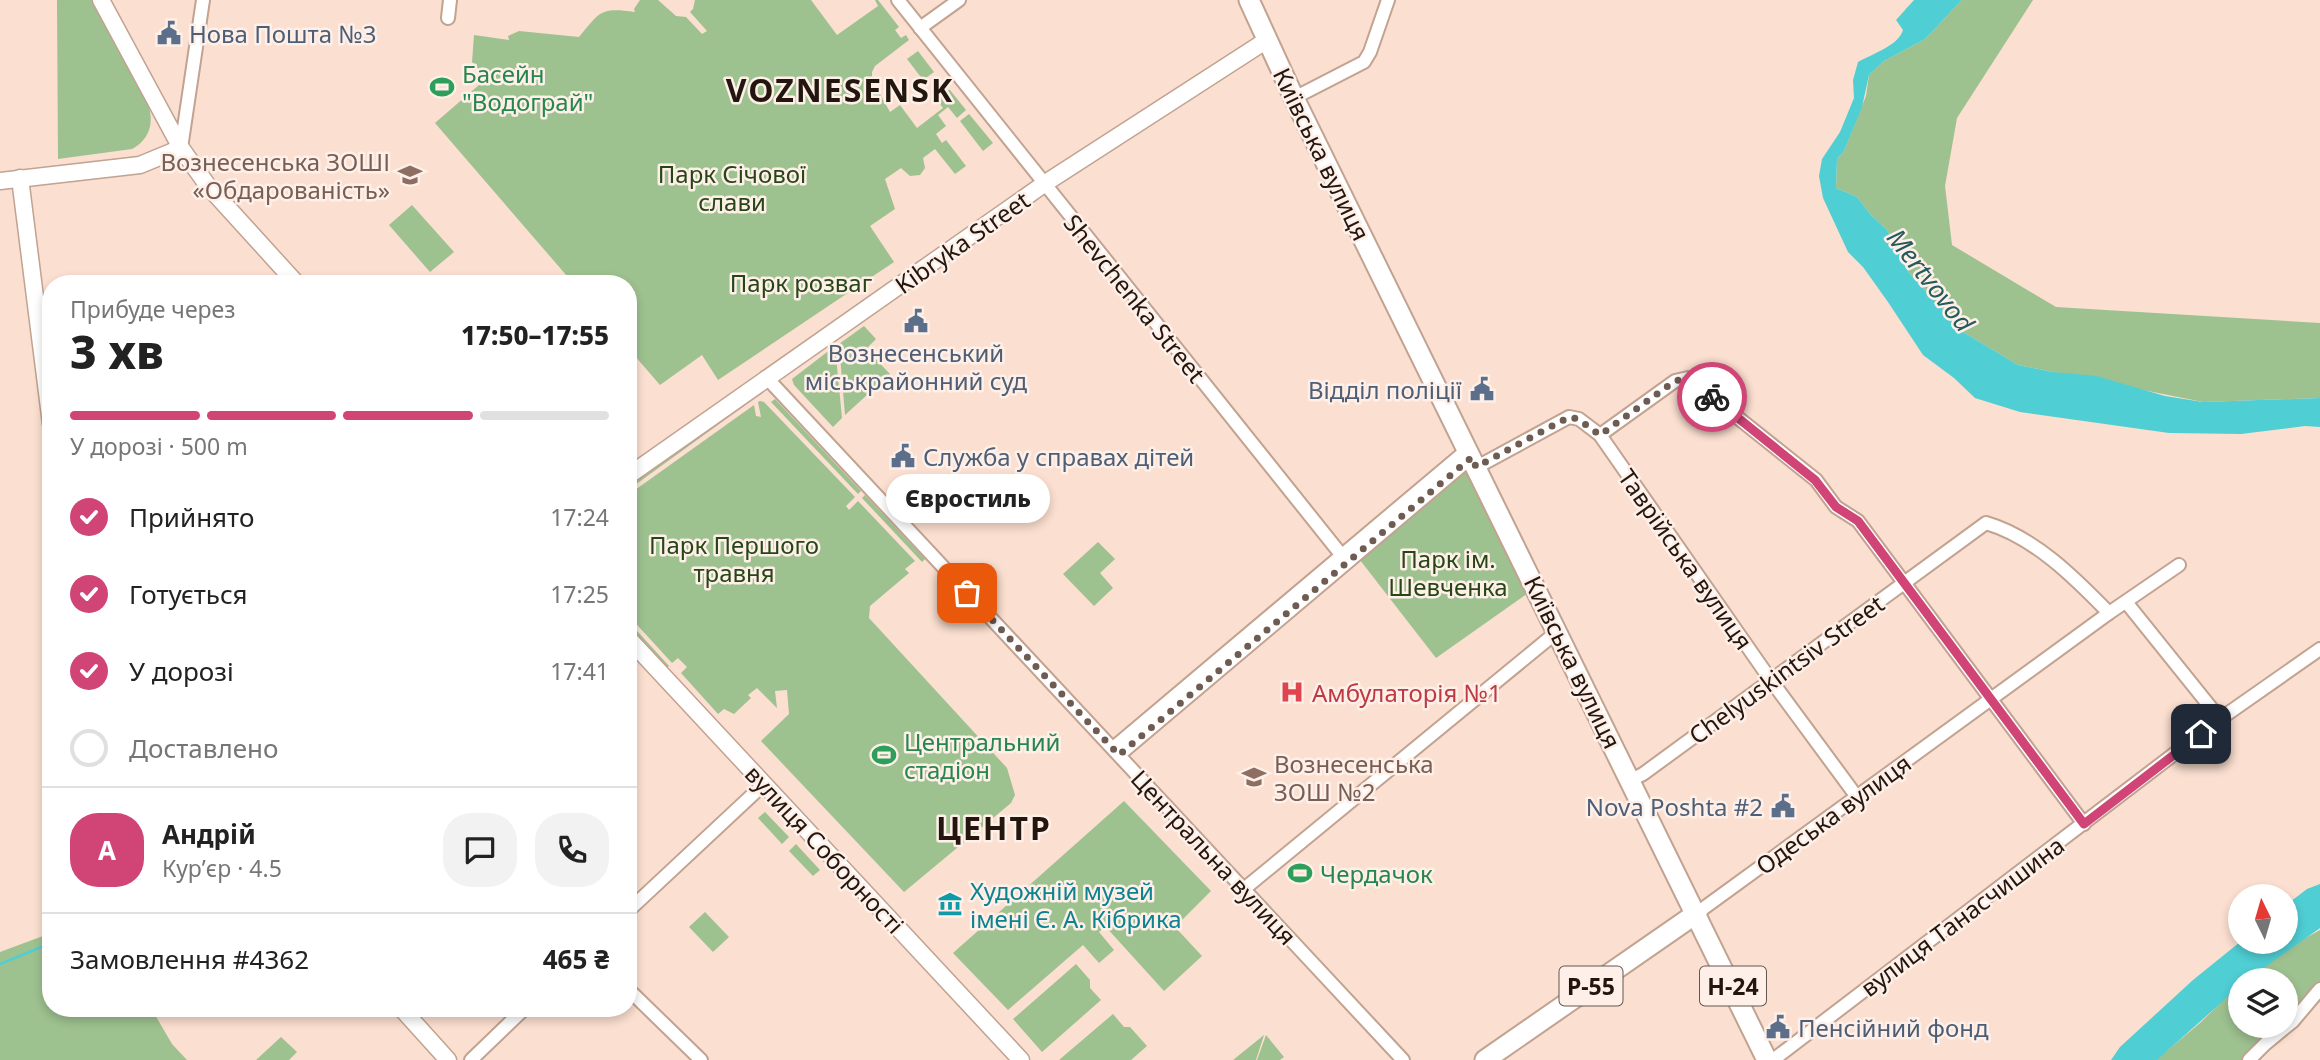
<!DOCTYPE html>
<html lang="uk">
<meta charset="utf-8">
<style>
body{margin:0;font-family:"Noto Sans",sans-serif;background:#f2f2f2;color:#222;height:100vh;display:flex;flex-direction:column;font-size:26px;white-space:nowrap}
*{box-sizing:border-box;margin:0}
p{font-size:23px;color:#767676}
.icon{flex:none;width:38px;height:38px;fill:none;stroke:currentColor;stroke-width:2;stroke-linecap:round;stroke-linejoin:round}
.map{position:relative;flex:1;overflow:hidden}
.panel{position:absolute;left:42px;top:275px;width:595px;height:742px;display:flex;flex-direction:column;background:#fff;border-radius:28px;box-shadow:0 4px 10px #0003}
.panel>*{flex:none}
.needle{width:46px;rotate:355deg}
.fabs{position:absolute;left:2228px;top:884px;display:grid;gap:14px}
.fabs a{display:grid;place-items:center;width:70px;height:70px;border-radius:50%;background:#fff;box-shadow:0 4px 10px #0003;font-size:35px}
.pin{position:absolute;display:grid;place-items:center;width:60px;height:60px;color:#fff;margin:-30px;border-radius:14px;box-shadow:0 4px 10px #0006}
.courier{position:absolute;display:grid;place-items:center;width:70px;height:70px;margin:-35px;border:5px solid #d04476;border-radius:50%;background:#fff;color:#222;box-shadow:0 2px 9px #0007}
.bubble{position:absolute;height:49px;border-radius:24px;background:#fff;box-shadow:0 4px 10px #0003;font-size:23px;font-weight:800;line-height:49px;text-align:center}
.summary em{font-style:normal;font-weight:800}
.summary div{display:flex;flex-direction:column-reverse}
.summary{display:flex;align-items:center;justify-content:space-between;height:119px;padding:0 28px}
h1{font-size:46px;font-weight:800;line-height:52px}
.bar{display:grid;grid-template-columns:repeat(4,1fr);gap:10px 7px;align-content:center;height:84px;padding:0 28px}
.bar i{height:9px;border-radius:5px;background:#e0e0e0}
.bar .selected{background:#d04476}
.bar p{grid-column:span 4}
.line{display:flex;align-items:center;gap:18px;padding:0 28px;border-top:2px solid #e0e0e0}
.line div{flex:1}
.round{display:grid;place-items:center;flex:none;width:74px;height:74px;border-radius:28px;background:#f2f2f2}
ol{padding:0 28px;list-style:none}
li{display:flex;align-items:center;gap:21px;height:77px}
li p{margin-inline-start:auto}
li .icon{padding:7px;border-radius:50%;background:#d04476;color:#fff;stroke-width:4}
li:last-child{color:#767676}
li i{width:38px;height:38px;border:4px solid #e0e0e0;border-radius:50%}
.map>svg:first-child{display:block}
.green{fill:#9ec190}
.water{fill:#4fced4}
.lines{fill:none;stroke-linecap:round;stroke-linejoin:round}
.stream{stroke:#4fced4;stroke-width:2.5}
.minor-casing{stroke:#c2a290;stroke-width:16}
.secondary-casing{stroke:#c2a290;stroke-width:19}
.primary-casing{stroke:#c2a290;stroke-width:23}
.minor{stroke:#fff;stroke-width:12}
.secondary{stroke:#fff;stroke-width:16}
.primary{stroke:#fff;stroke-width:19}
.done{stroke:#6e5c53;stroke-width:7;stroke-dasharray:0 12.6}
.route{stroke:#d04476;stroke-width:9}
.labels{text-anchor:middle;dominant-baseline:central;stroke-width:5;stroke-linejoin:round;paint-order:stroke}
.shield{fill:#fef0e8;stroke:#645750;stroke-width:2}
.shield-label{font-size:23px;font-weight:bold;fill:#22160f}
.service-label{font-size:24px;fill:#4e5e75;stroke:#fef0e8;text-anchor:start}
.leisure-label{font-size:24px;fill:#27864d;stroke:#fef0e8;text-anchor:start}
.street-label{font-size:24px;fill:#22160f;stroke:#fef0e8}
.education-label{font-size:24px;fill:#785e54;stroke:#fef0e8;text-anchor:end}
.park-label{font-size:24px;fill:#264616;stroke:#fef0e8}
.health-label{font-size:24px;fill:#be3a42;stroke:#fef0e8;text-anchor:start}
.culture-label{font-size:24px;fill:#0d838f;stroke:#fef0e8;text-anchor:start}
.water-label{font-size:26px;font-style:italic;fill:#255b5d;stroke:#fef0e8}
.district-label{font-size:32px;font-weight:bold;letter-spacing:2px;fill:#22160f;stroke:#fef0e8}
</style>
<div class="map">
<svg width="2320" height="1060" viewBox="0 0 2320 1060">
<rect width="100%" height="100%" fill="#fbdfd0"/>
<g class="green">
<path d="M57,0H93L149,107C154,126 148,140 132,149L58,159Z"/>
<path d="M640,0H658L676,16L686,17L702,34L707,31L690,12L693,9L695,0H811L837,35L878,6L875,0H878L899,27L895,30L901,38L906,35L909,40L875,66L872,72V80L890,112L900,105L917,128L943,108L935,97L944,90H950L966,110L957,118L948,107L938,115L946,126L936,134L942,143L946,140L966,166L955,174L935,149L923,158L925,168L920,175L910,176L901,168L885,179L895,209L870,226L894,262L718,380L702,355L660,385L628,348V284L573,283L435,123L487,78L472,62L474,35L509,40L508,36L519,31L579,37C600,12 600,7 635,12L634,9Z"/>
<polygon points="1962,0 2033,0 1957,118 1945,186 1952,245 2056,307 2320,323 2320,398 2203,402 2018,365 1963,332 1910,274 1887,230 1871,215 1857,197 1836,188 1837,159 1844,151 1866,96 1869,75 1884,61 1925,39"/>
<polygon points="918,51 934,72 923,80 907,59"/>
<polygon points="969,114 993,143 983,151 960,121"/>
<polygon points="412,205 454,252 430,272 389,225"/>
<polygon points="864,326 876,339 866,349 890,374 845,415 839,344"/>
<polygon points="835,346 842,418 833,427 794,385 792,379"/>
<polygon points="775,399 861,491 858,494 771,402"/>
<polygon points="760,401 764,402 855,497 846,506 849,510 858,501 915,561 905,569 909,573 870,606 869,618 1007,768 1015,795 1011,803 904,892 761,741 789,714 787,690 775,691 777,708 757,688 748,695 751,698 734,714 724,709 718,714 681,673 687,667 678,658 672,663 628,615 628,495 754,405 756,416 761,417 758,402"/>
<polygon points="742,403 744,406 628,490 628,485"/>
<polygon points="1467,469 1528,593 1436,658 1360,560"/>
<polygon points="865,495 925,559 922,562 862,498"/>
<polygon points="1098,542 1115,559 1100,573 1113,588 1094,606 1063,574"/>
<polygon points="628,621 669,666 666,669 628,627"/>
<polygon points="1124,801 1211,891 1175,927 1202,956 1164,991 1105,926 1099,932 1114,950 1099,963 1083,945 1008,1010 953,953"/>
<polygon points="765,812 789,837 782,844 758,818"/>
<polygon points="796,844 820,870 813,876 789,851"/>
<polygon points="705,912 729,937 713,952 689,927"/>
<polygon points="2320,930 2320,989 2251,1060 2156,1060 2200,1023 2240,984 2240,1026 2286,1026 2286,980 2245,980 2291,946"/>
<polygon points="51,933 51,1008 151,1008 172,1044 187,1060 0,1060 0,952"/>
<polygon points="1076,964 1090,980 1090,988 1101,1000 1042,1052 1013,1019"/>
<polygon points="1113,1014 1124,1027 1130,1027 1147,1046 1131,1060 1059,1060"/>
<polygon points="1264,1035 1256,1060 1233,1060"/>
<polygon points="1266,1035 1284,1057 1280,1060 1257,1060"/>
<polygon points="281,1037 297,1052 289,1060 256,1060"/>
</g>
<g class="water">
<path d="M1914,0H1962L1925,39L1884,61L1869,75L1862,107L1844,151L1837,159L1836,188L1857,197L1871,215L1887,230L1910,274L1963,332L2018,365L2053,372L2096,376L2165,396L2203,402L2320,398V427L2305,426L2241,434L2169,433L2020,412L1975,398L1954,378L1923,355L1888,302L1863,267L1848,252L1823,198L1819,176L1822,159L1840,132L1854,98L1853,80L1858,62C1872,54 1898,46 1903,30L1896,20Z"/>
<polygon points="2320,884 2320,928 2247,980 2240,980 2240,986 2157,1060 2111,1060 2120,1047 2193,980 2240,942 2286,942 2286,905 2307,889"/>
</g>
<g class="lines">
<polyline class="stream" points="0,964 51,943"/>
<g class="minor-casing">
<g id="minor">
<polyline points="898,0 1347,562"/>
<polyline points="448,18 450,0"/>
<polyline points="920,28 959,0"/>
<polyline points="1294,98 1364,62 1370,52 1388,0"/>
<polyline points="181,148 203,0"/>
<polyline points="766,377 1403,1060"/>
<polyline points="1600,435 1675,381 1688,378 1816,480 1836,507 1858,521 2084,824"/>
<polyline points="1477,467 1569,417 1579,419 1600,435 1770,679 1857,797"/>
<polyline points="2126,602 2220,719"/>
<polyline points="1113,748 1468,449"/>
<polyline points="1119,755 1472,457"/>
<path d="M1631,780L1643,774L1986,523C2034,537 2074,577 2109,613"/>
<polyline points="1244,889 1558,631"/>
<polyline points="628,911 764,784"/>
<polyline points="1697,913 2109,613 2179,565"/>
<polyline points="628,989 701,1060"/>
<polyline points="471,1060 525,1008"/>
<polyline points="1773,1060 2220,719 2320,649"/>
<polyline points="2249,1060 2265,1044 2293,1021 2320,989"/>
</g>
</g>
<g class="secondary-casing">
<g id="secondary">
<polyline points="101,0 181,148 208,186 297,284"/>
<polyline points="20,178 51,424"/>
<polyline points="0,181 140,165 181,148"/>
<polyline points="628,476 1044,184 1267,40"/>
<polyline points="628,638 1021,1060"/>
<polyline points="401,1008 448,1060"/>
</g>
</g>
<g class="primary-casing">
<g id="primary">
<polyline points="1249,0 1294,98 1767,1060"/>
<polyline points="1485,1060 1697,913"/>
</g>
</g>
<use href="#minor" class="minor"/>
<use href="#secondary" class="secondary"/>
<use href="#primary" class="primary"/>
</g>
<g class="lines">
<polyline class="done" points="967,593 1119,755 1472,457 1476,467 1569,417 1578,419 1600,435 1675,381 1688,378 1712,397"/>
<polyline class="route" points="1712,397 1815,480 1836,507 1858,521 2084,824 2201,734"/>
</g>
<defs>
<g id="civic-bare" transform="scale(1.89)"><path d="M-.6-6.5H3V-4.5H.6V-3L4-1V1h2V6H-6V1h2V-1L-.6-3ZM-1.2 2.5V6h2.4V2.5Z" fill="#5c6f8a" stroke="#fef0e8" stroke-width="2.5" paint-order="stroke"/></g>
<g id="stadium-bare" transform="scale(1.89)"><path d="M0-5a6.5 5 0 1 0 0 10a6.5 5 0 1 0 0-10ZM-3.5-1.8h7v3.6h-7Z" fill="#2e9e5b" stroke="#fef0e8" stroke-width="2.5" paint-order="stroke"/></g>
<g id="school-bare" transform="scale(1.89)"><path d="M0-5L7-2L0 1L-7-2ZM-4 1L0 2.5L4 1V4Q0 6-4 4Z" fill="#8d6e63" stroke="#fef0e8" stroke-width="2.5" paint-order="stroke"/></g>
<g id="hospital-bare" transform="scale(1.89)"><path d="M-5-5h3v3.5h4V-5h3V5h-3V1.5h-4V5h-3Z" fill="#e0444e" stroke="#fef0e8" stroke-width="2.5" paint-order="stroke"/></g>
<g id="museum-bare" transform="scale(1.89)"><path d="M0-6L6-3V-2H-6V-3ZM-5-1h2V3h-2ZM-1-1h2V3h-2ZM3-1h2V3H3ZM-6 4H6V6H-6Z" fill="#0f9aa8" stroke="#fef0e8" stroke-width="2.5" paint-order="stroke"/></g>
</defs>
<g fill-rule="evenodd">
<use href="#civic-bare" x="169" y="33"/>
<use href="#stadium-bare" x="442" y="87"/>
<use href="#school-bare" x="410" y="175"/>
<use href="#civic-bare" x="916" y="321"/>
<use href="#civic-bare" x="1482" y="389"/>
<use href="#civic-bare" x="903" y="456"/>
<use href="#hospital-bare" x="1292" y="692"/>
<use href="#stadium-bare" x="884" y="755"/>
<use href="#school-bare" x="1254" y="777"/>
<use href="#civic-bare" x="1783" y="806"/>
<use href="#stadium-bare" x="1300" y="873"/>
<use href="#museum-bare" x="950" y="904"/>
<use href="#civic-bare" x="1778" y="1027"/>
</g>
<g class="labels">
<g class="shield">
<rect x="1559.5" y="966.5" width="63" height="39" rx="5"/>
<rect x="1700" y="966.5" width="66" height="39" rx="5"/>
</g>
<g class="shield-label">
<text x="1591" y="986">Р-55</text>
<text x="1733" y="986">Н-24</text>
</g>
<g class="service-label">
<text x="189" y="33">Нова Пошта №3</text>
<text x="916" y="352" text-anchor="middle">Вознесенський<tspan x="916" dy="28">міськрайонний суд</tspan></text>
<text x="1462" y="389" text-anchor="end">Відділ поліції</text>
<text x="923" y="456">Служба у справах дітей</text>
<text x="1763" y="806" text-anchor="end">Nova Poshta #2</text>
<text x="1798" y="1027">Пенсійний фонд</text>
</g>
<g class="leisure-label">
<text x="462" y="73">Басейн<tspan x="462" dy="28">"Водограй"</tspan></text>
<text x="904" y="741">Центральний<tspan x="904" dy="28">стадіон</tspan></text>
<text x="1320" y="873">Чердачок</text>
</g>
<g class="street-label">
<text transform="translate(1322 154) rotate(64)">Київська вулиця</text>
<text transform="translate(962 242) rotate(-35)">Kibryka Street</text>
<text transform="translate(1135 298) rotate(51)">Shevchenka Street</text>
<text transform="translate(1686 559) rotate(55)">Таврійська вулиця</text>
<text transform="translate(1573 662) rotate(64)">Київська вулиця</text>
<text transform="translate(1786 669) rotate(-36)">Chelyuskintsiv Street</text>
<text transform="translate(1833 814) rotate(-36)">Одеська вулиця</text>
<text transform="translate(825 849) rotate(47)">вулиця Соборності</text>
<text transform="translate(1214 857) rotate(47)">Центральна вулиця</text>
<text transform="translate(1962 916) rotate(-37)">вулиця Танасчишина</text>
</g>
<g class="education-label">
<text x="390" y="161">Вознесенська ЗОШІ<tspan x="390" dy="28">«Обдарованість»</tspan></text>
<text x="1274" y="763" text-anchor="start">Вознесенська<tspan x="1274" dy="28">ЗОШ №2</tspan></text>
</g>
<g class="park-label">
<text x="732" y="173">Парк Січової<tspan x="732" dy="28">слави</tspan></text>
<text x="801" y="282">Парк розваг</text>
<text x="734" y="544">Парк Першого<tspan x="734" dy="28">травня</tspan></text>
<text x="1448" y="558">Парк ім.<tspan x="1448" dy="28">Шевченка</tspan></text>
</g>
<g class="health-label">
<text x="1312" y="692">Амбулаторія №1</text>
</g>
<g class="culture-label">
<text x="970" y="890">Художній музей<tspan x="970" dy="28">імені Є. А. Кібрика</tspan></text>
</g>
<g class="water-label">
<text transform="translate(1931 280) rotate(52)">Mertvovod</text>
</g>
<g class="district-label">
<text x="840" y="89">VOZNESENSK</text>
<text x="994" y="827">ЦЕНТР</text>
</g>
</g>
</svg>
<div class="fabs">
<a><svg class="needle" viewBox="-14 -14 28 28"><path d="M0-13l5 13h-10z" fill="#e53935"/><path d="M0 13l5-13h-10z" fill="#767676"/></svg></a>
<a><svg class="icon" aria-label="layers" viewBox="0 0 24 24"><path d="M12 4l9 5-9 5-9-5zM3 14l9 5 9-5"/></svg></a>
</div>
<div class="pin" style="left:967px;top:593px;background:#ea580c"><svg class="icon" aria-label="bag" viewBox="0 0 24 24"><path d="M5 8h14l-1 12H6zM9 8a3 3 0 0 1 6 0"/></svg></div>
<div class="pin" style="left:2201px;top:734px;background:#1f2937"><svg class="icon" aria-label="home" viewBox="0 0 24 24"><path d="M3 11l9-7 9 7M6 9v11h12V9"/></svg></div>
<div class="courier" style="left:1712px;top:397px"><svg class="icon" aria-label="bike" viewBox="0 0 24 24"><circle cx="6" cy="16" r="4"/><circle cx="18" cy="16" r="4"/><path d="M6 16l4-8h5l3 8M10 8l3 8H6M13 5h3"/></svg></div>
<div class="bubble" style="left:886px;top:474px;width:164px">Євростиль</div>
<section class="panel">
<div class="summary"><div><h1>3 хв</h1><p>Прибуде через</p></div><em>17:50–17:55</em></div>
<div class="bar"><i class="selected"></i><i class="selected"></i><i class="selected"></i><i></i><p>У дорозі · 500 m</p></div>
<ol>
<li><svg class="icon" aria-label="check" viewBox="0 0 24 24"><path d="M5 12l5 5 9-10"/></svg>Прийнято<p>17:24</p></li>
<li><svg class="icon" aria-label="check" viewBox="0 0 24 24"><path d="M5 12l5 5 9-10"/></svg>Готується<p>17:25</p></li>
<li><svg class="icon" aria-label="check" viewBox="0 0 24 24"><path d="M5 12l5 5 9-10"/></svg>У дорозі<p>17:41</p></li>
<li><i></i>Доставлено</li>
</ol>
<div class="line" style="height:126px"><b class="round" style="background:#d04476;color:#fff">А</b><div><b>Андрій</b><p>Кур’єр · 4.5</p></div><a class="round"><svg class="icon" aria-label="chat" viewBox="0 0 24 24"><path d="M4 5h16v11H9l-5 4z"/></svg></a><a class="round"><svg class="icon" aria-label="phone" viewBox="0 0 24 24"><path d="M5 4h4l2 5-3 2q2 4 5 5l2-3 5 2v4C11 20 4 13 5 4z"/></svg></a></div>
<div class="line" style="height:91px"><div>Замовлення #4362</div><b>465 ₴</b></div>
</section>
</div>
